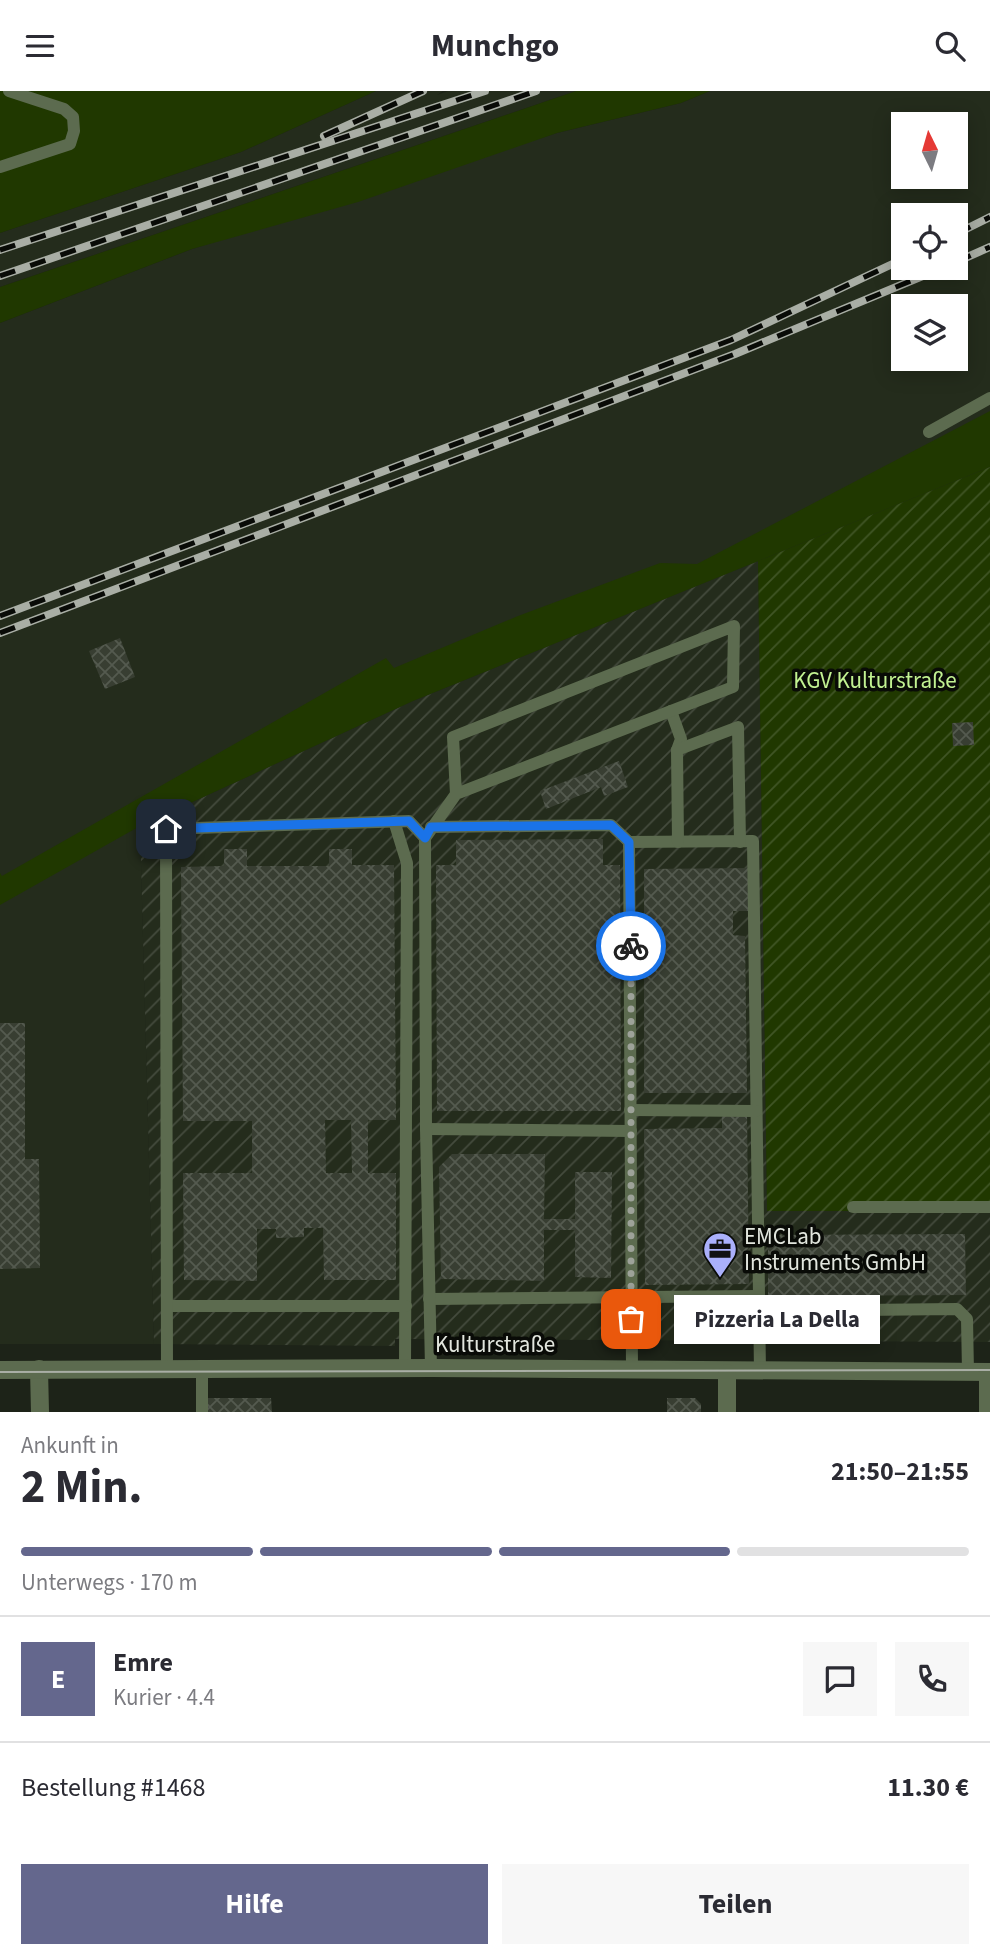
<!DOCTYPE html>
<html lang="de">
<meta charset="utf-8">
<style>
body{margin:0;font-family:"Source Sans 3",sans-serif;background:#f7f7f7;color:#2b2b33;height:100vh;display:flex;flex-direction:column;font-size:26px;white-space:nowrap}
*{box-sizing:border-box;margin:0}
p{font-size:23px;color:#7c7c81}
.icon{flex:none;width:38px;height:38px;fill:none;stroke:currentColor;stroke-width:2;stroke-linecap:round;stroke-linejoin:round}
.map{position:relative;height:1321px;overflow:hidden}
.side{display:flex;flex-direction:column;background:#fff;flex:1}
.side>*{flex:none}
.needle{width:46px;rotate:355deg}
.buttons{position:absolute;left:891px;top:21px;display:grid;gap:14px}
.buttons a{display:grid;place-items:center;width:77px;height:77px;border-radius:0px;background:#fff;box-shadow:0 4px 18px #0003;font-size:35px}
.pin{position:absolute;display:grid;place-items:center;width:60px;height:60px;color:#fff;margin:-30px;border-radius:14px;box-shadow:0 4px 10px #0006}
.courier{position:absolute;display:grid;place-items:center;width:70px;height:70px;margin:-35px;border:5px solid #1a73e8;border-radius:50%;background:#fff;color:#222;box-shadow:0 2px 9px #0007}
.bubble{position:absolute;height:49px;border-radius:0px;background:#fff;box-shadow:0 4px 18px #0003;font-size:23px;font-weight:700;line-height:49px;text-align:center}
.headline em{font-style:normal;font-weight:700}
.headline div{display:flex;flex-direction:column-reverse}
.headline{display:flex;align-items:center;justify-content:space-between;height:119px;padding:0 21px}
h1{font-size:46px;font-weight:700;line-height:52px}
.bar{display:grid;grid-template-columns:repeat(4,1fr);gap:10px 7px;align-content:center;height:84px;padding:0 21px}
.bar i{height:9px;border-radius:5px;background:#e1e1e2}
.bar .selected{background:#64678d}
.bar p{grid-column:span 4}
.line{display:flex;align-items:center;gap:18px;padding:0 21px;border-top:2px solid #e1e1e2}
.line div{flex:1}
.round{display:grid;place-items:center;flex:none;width:74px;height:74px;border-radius:0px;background:#f7f7f7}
.action{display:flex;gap:14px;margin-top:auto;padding:14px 21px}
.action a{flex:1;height:80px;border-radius:0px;background:#64678d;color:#fff;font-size:28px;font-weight:700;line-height:80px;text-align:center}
.action a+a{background:#f7f7f7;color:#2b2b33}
header{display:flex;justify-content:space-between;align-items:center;height:91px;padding:0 21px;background:#fff;font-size:32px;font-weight:700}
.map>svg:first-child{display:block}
.built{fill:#242c1c;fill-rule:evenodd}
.industrial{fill:url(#industrial-furrows)}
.grass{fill:#203800}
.garden{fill:url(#garden-furrows)}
.building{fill:url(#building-cross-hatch);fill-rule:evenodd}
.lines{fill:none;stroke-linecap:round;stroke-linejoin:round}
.service{stroke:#5c6b4f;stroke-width:12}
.minor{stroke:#5c6b4f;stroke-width:18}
.tram{stroke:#a9aea5;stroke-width:2}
.rail-casing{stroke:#a9aea5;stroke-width:8}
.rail{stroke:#090b07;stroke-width:5;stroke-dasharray:16;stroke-linecap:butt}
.done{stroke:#9da299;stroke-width:7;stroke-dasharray:0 12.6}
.route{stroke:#1a73e8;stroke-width:9}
.labels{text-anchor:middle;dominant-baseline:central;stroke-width:7;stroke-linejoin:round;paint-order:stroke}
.park-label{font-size:23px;fill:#c2f292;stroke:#090b07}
.poi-label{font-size:23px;fill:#e2e6de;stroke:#090b07;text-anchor:start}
.street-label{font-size:23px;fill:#e2e6de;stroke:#090b07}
</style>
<header><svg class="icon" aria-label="menu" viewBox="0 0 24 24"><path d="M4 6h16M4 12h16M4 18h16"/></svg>Munchgo<svg class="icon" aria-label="search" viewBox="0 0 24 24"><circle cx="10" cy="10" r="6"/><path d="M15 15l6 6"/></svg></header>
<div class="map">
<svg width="990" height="1321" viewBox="0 0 990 1321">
<defs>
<pattern id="industrial-furrows" width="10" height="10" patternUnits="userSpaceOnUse" patternTransform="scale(1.75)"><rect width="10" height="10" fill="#242c1c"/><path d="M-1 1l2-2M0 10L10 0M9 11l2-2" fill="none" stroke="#444b3d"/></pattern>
<pattern id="garden-furrows" width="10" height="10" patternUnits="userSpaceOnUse" patternTransform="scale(1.75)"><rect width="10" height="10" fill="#203800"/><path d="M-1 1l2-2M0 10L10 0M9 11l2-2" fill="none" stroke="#405525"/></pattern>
<pattern id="building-cross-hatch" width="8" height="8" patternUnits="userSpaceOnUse" patternTransform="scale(1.75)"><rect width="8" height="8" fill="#383e32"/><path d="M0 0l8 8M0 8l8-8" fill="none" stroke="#545a4f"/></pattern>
</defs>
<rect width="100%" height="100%" fill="#1d2318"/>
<g class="built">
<polygon points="376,0 443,0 437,4 448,0 576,0 0,196 0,142 241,61"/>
<path d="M710,0H990V376L413,610L140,735L154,1253H0V232L192,158L557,42L681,12ZM903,33H956V86H903ZM903,124H956V177H903ZM903,215H956V268H903Z"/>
</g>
<polygon class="industrial" points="758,470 767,1119 990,1120 990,1251 405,1248 395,1248 395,1255 154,1253 140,735 413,610"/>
<g class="grass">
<polygon points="0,0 376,0 241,61 0,142"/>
<polygon points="576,0 710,0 681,12 557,42 358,111 192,158 0,232 0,196"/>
<polygon points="990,320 990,376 413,610 140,735 0,814 0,782 2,785 386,567 394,577 518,525 660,472 697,473"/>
</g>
<polygon class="garden" points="990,376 990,1120 767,1120 758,470"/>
<g class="building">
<polygon points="120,547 135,586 105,598 89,560"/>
<polygon points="973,631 974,654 953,655 952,632"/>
<polygon points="619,670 628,696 604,705 601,696 546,718 540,700"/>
<polygon points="603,748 603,774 620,774 621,1020 437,1020 436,774 456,774 456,749"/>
<path d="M224,758H247V775H329V758H352V774H394L396,1029H368V1082H396V1189H324L323,1137H304V1146L276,1147V1138H257V1190L184,1189L183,1082H252V1030H183L181,776L224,775ZM325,1029H351L352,1082H326Z"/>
<polygon points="750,777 751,820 733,820 733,844 745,845 747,1002 644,1002 644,778"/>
<polygon points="0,932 25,932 25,1068 39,1068 40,1177 0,1178"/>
<polygon points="722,1024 747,1024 749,1193 645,1194 644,1038 722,1037"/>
<polygon points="452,1063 545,1063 544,1128 575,1128 575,1081 612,1081 611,1187 575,1186 575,1139 544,1139 544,1190 441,1188 439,1076"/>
<polygon points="965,1143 966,1204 768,1205 768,1144"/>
<polygon points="207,1307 271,1307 272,1321 207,1321"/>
<polygon points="667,1307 695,1307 701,1313 701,1321 667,1321"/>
</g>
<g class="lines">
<g class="service">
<polyline points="0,76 70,53 74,40 73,26 64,18 9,0"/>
<polyline points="929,341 990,307"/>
<polyline points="671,620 681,648 677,659"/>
<polyline points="394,730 407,772 405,1277"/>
<polyline points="431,736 611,734 629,751 632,1279"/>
<polyline points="629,751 753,750 760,1282"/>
<polyline points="678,751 677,659 738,636 740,751"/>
<polyline points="630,1019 756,1020"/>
<polyline points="426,1038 631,1040"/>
<polyline points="853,1116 990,1116"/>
<polyline points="429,1208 758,1205"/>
<polyline points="167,1215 406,1215"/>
<polyline points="758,1220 957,1218 967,1228 968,1281"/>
<polyline points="431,1277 426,1038 425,747 456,703 733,596 734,535 453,646 456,703"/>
<polyline points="167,1278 166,738 409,730 425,747"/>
<polyline points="202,1278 202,1321"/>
</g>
<g class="minor">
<polyline points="39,1278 40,1321"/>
<polyline points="0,1279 431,1277 990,1281"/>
<polyline points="988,1281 988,1321"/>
<polyline points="727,1282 727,1321"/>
</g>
<polyline class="tram" points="0,1281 990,1279"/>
<g class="rail-casing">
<g id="rail">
<polyline points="324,45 423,0"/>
<polyline points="956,143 990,126"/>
<polyline points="0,159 485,0"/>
<polyline points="956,171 990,156"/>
<polyline points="0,185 536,0"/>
<polyline points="0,525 731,249 903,168"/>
<polyline points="0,542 735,263 942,177"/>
</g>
</g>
<use href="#rail" class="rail"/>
</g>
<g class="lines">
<polyline class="done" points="631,855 631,1228"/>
<polyline class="route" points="166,738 409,730 425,747 431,736 611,734 629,751 631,855"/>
</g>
<defs>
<g id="office-pin" transform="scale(1.75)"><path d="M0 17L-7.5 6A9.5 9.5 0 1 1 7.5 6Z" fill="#aab0fb" stroke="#090b07"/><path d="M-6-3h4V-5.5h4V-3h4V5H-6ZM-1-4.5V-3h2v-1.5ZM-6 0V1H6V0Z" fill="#111"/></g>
</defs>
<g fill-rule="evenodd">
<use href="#office-pin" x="720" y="1158"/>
</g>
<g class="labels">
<g class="park-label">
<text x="875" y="589">KGV Kulturstraße</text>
</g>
<g class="poi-label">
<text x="744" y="1145">EMCLab<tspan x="744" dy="26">Instruments GmbH</tspan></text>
</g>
<g class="street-label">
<text x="495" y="1253">Kulturstraße</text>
</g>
</g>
</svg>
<div class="buttons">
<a><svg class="needle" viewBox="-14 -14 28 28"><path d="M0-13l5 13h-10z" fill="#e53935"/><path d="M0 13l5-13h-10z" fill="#7c7c81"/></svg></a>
<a><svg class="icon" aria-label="locate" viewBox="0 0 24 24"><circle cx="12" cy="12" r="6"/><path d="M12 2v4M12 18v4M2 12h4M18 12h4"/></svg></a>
<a><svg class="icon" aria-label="layers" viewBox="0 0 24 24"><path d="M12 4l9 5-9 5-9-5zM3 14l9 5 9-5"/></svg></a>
</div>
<div class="pin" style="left:631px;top:1228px;background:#ea580c"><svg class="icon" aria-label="bag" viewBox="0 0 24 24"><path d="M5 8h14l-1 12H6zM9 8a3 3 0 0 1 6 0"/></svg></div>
<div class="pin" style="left:166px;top:738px;background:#1f2937"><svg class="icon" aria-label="home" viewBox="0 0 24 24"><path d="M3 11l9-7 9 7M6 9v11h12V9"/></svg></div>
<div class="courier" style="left:631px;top:855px"><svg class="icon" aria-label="bike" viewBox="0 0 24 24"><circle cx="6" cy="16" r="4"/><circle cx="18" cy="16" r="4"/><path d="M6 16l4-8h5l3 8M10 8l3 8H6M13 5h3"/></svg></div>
<div class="bubble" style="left:674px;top:1204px;width:206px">Pizzeria La Della</div>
</div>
<section class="side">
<div class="headline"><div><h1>2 Min.</h1><p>Ankunft in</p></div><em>21:50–21:55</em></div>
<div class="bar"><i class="selected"></i><i class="selected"></i><i class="selected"></i><i></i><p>Unterwegs · 170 m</p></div>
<div class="line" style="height:126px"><b class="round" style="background:#64678d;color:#fff">E</b><div><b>Emre</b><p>Kurier · 4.4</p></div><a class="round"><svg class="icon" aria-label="chat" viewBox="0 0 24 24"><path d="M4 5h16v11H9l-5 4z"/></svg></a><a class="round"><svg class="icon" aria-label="phone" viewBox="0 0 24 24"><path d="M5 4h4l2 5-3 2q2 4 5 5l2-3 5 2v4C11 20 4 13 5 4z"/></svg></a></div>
<div class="line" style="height:91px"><div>Bestellung #1468</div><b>11.30 €</b></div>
<div class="action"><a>Hilfe</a><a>Teilen</a></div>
</section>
